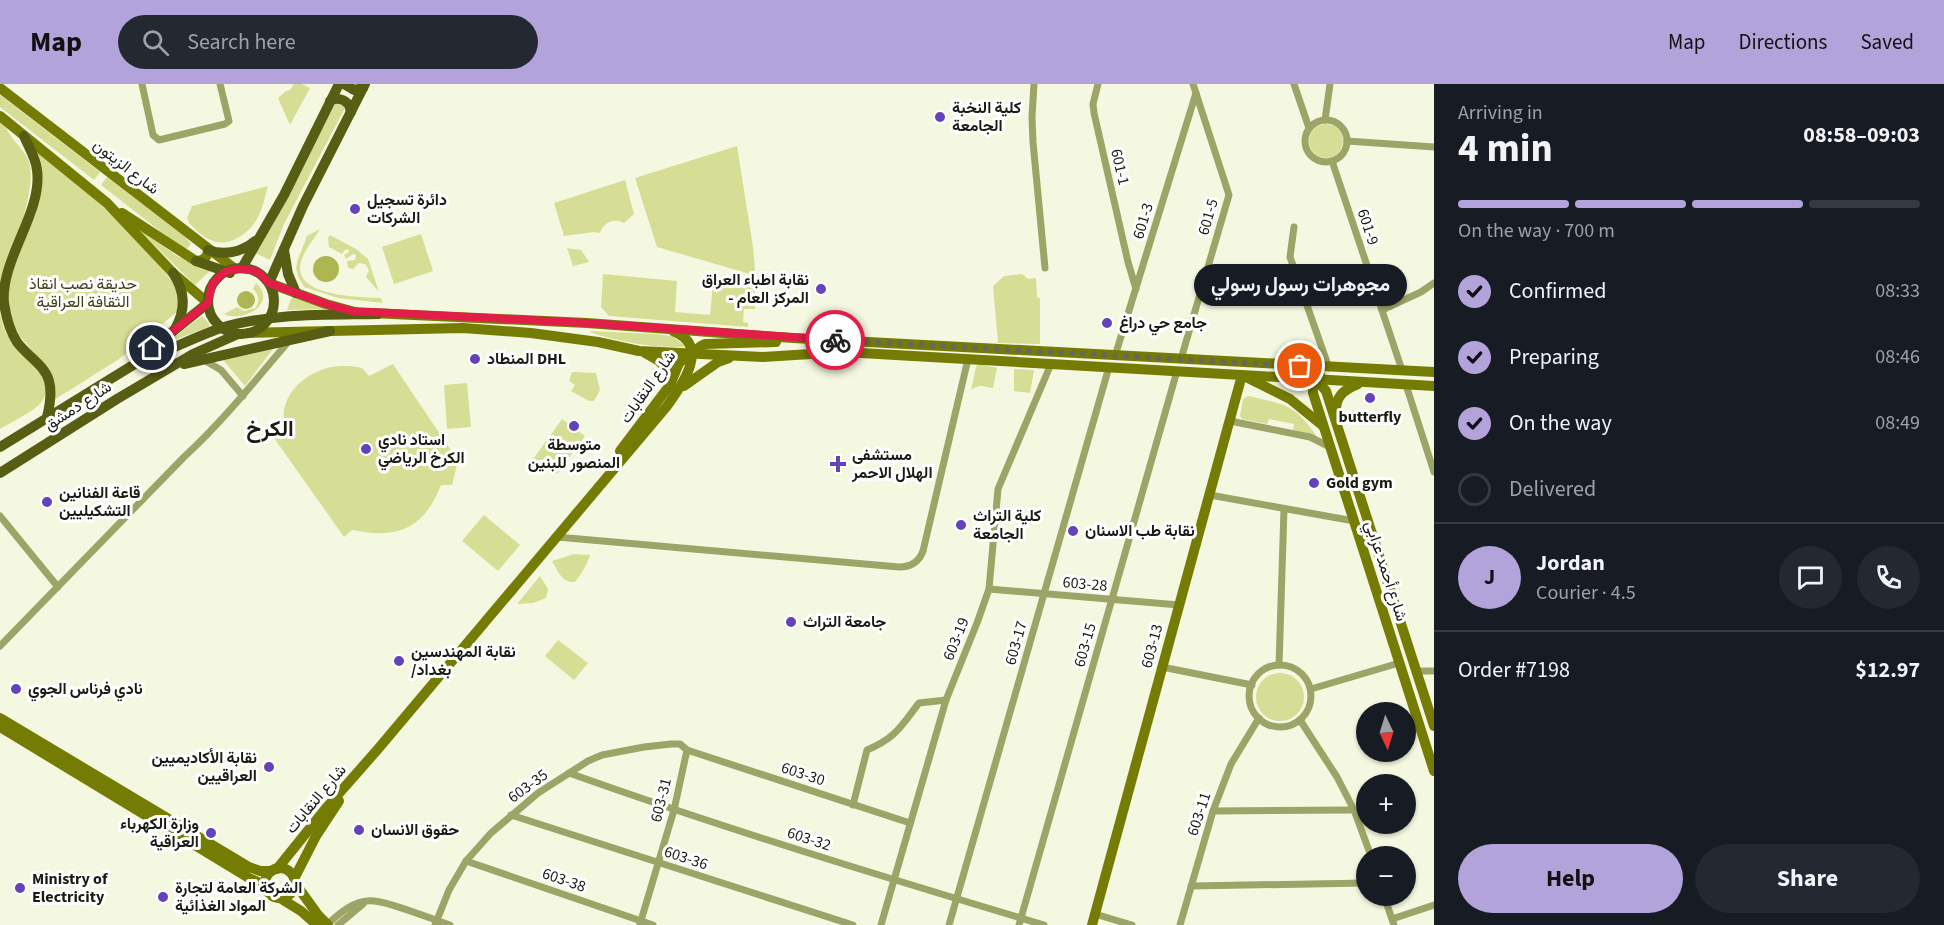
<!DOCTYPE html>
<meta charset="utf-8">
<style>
body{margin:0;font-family:"Source Sans 3",Vazirmatn,sans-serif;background:#242831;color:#f1f3f6;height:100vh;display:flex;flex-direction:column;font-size:22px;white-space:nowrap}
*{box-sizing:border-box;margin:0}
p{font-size:20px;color:#9ea1a6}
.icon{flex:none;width:33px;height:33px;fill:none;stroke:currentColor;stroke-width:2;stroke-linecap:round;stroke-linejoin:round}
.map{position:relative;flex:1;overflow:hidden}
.sheet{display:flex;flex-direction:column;background:#171b24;width:510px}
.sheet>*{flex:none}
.needle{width:39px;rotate:176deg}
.fabs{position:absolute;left:1356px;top:618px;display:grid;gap:12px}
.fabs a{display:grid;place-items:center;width:60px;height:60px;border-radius:50%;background:#171b24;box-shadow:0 2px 4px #0004;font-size:30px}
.pin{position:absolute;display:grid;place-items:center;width:51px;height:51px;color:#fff;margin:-26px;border:3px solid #fff;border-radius:50%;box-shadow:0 2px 6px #0007}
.courier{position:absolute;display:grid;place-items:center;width:60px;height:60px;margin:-30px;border:4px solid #e11d48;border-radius:50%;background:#fff;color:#222;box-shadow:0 2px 8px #0007}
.bubble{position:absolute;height:42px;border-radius:21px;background:#171b24;box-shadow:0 2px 4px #0004;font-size:20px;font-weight:700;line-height:42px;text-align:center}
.summary em{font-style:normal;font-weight:700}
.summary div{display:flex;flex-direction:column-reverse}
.summary{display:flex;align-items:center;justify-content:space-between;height:102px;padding:0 24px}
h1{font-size:39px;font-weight:700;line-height:45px}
.bar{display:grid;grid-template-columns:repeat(4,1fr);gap:9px 6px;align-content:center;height:72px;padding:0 24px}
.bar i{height:8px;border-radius:4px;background:#363941}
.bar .active{background:#b2a3db}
.bar p{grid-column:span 4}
.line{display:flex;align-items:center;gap:15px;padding:0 24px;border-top:2px solid #363941}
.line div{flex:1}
.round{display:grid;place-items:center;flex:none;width:63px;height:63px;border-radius:32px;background:#242831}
ol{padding:0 24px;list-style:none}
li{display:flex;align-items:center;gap:18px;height:66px}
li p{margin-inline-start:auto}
li .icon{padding:6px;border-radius:50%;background:#b2a3db;color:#111;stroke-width:4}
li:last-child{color:#9ea1a6}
li i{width:33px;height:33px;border:3px solid #363941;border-radius:50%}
.button{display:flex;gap:12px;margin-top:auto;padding:12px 24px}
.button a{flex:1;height:69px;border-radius:36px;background:#b2a3db;color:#111;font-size:24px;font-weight:700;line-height:69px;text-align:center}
.button a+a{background:#242831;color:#f1f3f6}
header{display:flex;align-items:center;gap:36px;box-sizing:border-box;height:84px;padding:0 30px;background:#b2a3db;color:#111}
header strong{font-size:28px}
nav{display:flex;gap:33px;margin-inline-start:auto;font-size:21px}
.search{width:420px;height:54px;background:#242831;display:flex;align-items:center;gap:15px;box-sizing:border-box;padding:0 21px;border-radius:33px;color:#9ea1a6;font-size:22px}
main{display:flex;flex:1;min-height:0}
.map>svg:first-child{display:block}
.green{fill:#d6de96}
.water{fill:#adb653}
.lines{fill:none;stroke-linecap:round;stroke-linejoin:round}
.street{stroke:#9da468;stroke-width:7}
.secondary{stroke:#757c04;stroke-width:10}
.primary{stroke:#575d13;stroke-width:10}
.done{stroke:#67685b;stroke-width:6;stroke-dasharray:0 10.8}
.route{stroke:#e11d48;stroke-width:8}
.poi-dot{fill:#6442ba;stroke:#fff;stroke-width:2}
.labels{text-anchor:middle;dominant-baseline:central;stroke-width:6;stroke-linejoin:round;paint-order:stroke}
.poi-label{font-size:16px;font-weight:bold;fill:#1a1b13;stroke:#fff;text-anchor:start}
.street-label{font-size:16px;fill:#1a1b13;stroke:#fff}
.park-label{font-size:16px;fill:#3d4117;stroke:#fff}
.district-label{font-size:22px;font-weight:bold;fill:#1a1b13;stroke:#fff}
</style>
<header>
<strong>Map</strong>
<div class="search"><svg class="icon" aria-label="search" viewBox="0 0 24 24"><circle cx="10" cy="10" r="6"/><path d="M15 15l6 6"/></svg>Search here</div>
<nav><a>Map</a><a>Directions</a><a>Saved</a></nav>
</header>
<main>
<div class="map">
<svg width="1434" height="841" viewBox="0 0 1434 841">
<rect width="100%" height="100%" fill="#f5f8e0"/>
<g class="green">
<polygon points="294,0 302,0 310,4 290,41 278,14 286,7 290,6"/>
<polygon points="0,11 100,88 94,96 0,23"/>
<polygon points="338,18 344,22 344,26 284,140 270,176 255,169 272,142 335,20"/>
<path d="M0,38C7,43 6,45 11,52C17,61 26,68 29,78C38,106 9,175 0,204Z"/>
<circle cx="1326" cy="57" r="17"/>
<polygon points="737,62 753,163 755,186 750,190 657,163 635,94"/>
<polygon points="34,65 95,115 132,151 174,199 179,209 177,228 119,275 54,316 42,278 19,251 12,237 8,217 9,197 34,128"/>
<polygon points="107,93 184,152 191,160 187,165 179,162 101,101"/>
<path d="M625,96L634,130L624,139C614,134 604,138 600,149L594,148L564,152L554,119Z"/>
<path d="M268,102C265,112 263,124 258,133C251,148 228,165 211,156C203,153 195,145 189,139L187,134L192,122Z"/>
<path d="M320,145C314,156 304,166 301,178C291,213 361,213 381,214L383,219L338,214L304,203L298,192L296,184L298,175L307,152Z"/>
<polygon points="143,147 177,172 210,187 195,201 142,149"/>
<polygon points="421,150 433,187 394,200 382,163"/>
<polygon points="330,151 356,165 368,175 379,208 366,193 369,186 365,180 359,179 353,185 348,184 347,177 355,176 356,171 353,170 346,175 344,171 349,168 348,165 345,166 342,170 329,163 328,154"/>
<polygon points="567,164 581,166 589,178 573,182"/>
<polygon points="603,190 677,197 675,228 710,231 713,200 755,204 755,225 744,225 743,238 748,239 748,243 609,232 601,223"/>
<polygon points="1022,190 1028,195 1036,194 1037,213 1040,214 1040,260 998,259 993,202 1004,192"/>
<path d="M256,199C279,220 242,239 224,230L237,223L244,227L255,224C260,218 259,211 253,205Z"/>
<polygon points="292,213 328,225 287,226"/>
<path d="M0,227C1,236 4,246 9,254C20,271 61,297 40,320C31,329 11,338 0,345Z"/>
<polygon points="202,232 209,239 209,243 166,259"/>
<path d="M592,247L656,250L672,252L684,261L683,263C651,264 619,258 589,248Z"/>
<polygon points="273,265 245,302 223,276"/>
<path d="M393,280L458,377L452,401H441C423,446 397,455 352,446L344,453L274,354L285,344C285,338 283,331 284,326C289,299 319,281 344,282C350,282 358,282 363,285C365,287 367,290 369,292Z"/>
<path d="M978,280L997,284L993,304C980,302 981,300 971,306L976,283Z"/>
<polygon points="1014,285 1034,286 1030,309 1014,307"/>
<polygon points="572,288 596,289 600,306 594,317 589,317 571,307 575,301 569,297"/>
<polygon points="467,299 471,343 447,345 444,301"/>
<path d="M1248,312C1286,321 1294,319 1318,354L1312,350L1293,346L1294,340L1269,335L1267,340L1242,335L1240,332L1243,315Z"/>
<polygon points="562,335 585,352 557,390 534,374"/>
<polygon points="484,431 520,461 498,487 462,457"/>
<path d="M574,470L590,471C587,481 581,490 575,498C562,499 558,487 552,477Z"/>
<polygon points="540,492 548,505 546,514 533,519 517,520"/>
<polygon points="558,556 588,579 574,596 545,572"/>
<circle cx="1280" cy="613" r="24"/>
</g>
<g class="water">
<circle cx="326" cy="185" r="13"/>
<circle cx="246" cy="216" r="9"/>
</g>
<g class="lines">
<g class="street">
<polyline points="142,0 153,51 159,56 225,40 229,37 220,0"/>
<polyline points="1034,0 1032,33 1033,58 1045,184"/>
<polyline points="1098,0 1093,20 1094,29 1128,178 1136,205"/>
<polyline points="1294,0 1309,44"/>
<polyline points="1325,36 1330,0"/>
<circle cx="1326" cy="57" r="21"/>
<polyline points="1347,57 1434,63"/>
<polyline points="1332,77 1402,286"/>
<polyline points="1294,143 1290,173 1329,284"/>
<polyline points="1382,226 1421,208 1434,199"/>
<polyline points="1115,272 1196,9"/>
<polyline points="1181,275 1229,111 1193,0"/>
<polyline points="204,276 221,286 243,312"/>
<polyline points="1406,301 1434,388"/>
<polyline points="1230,337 1310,353 1330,363"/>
<polyline points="1210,411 1354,437"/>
<polyline points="0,432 58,503"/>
<path d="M557,453L899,483C911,483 919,478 923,467L968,275"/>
<polyline points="989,505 1179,521"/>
<path d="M0,562L184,373C222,338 255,297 288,258"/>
<polyline points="1279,581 1284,425"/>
<circle cx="1280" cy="612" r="31"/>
<polyline points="1162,583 1252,601"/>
<polyline points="1416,587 1434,587"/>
<polyline points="1311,605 1399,579"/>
<polyline points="1300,636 1337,693 1354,726 1371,772"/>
<path d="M569,689C726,745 884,793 1044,841"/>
<path d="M853,721L867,666C896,654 901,642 919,619L946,616"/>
<polyline points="1213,727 1354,726"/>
<polyline points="511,731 853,841"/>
<polyline points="466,777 653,841"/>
<polyline points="1191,802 1366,799"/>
<polyline points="1384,812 1394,841"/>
<polyline points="1095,830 1132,841"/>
<polyline points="1392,835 1434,821"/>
<polyline points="640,840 674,726 687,666"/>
<path d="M327,841C338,830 352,818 367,817C384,815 431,835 450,841"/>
<polyline points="338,841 363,820"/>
<polyline points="435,841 449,806 466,777 491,749 538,709 588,677 602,671 644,663 671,660 680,660 687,666 910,739"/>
<polyline points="881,841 946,616 977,539 989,505 998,405 1051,280"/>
<polyline points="949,841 1109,283"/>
<polyline points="1019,841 1177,287"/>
<polyline points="1180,841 1213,727 1231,680 1259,634"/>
</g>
<g class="secondary">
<polyline points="0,4 235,185"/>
<polyline points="0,32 107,119 173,189 208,219"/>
<path d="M122,129L196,177C204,177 208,173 208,166"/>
<polyline points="269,199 326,220 355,228"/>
<polyline points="371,229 587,239 793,254 1434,288"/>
<polyline points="248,249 463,244 531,249 598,258 639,267 763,273 843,268 1434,302"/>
<polyline points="645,269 659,277 669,287 670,300"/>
<polyline points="1320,291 1313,302 1313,309 1434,687"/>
<polyline points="1315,294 1326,307 1434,642"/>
<polyline points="684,302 718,278 729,274"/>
<path d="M1336,329C1335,313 1343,306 1358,300"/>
<polyline points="620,367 670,301 679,279 701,262 705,260 776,258"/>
<polyline points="0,634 249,783 260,787 272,787"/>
<polyline points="0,643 249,794 266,802"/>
<circle cx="280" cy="799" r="15"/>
<path d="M277,785L327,723L378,665L667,322C682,301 711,262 673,247"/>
<polyline points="294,795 316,752 339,717"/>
<polyline points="295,799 318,831 328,841"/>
<polyline points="280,814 301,827 317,841"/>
<polyline points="1092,841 1242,291 1290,315 1323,342"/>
</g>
<g class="primary">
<polyline points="344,0 354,6 363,4"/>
<path d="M330,17C337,13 344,15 349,21L351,28"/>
<path d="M24,52C28,62 36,74 37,86C43,128 0,176 4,219C6,233 9,246 17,258C26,271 45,281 49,297C52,308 50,321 47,333"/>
<path d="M208,166C225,172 242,168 255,157"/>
<polyline points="284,166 288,190 296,209"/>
<polyline points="196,177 230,189"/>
<polyline points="242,184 284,111 339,0"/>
<circle cx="241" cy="217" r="33"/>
<path d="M173,189C185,207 186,226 175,245"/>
<polyline points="269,199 303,122 365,0"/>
<path d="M144,276C170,266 195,253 221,244C271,229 327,231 378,230"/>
<polyline points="184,280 330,247"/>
<polyline points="0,363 138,278 152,264 208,219"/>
<polyline points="0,389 117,315 193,270 238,250"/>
</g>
</g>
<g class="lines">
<polyline class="done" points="835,256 1300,282"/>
<polyline class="route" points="152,264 208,219 212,201 218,194 225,188 235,185 251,186 259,189 269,199 326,220 352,227 587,239 835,256"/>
</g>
<g class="poi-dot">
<circle cx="940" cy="33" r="6"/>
<circle cx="355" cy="125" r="6"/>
<circle cx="821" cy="205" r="6"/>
<circle cx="1107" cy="239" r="6"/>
<circle cx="475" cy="275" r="6"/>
<circle cx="1370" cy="314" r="6"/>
<circle cx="574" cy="342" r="6"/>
<circle cx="366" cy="365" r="6"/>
<path d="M835 371h6v6h6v6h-6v6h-6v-6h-6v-6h6z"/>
<circle cx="1314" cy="399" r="6"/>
<circle cx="47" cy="418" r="6"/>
<circle cx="961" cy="441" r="6"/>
<circle cx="1073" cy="447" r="6"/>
<circle cx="791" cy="538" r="6"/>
<circle cx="399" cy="577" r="6"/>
<circle cx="16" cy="605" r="6"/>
<circle cx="269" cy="683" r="6"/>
<circle cx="359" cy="746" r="6"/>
<circle cx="211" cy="749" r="6"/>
<circle cx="20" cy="804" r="6"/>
<circle cx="163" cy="813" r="6"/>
</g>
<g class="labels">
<g class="poi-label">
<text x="952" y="24">كلية النخبة<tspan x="952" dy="18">الجامعة</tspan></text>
<text x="367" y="116">دائرة تسجيل<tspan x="367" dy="18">الشركات</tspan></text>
<text x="809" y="196" text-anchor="end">نقابة اطباء العراق<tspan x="809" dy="18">- المركز العام</tspan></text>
<text x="1119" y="239">جامع حي دراغ</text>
<text x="487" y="275">المنطاد DHL</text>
<text x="1370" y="333" text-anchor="middle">butterfly</text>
<text x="378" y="356">استاد نادي<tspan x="378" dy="18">الكرخ الرياضي</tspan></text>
<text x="574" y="361" text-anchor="middle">متوسطة<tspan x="574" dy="18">المنصور للبنين</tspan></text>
<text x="852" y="371">مستشفى<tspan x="852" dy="18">الهلال الاحمر</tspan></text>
<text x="1326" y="399">Gold gym</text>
<text x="59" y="409">قاعة الفنانين<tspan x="59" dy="18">التشكيليين</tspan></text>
<text x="973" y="432">كلية التراث<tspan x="973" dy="18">الجامعة</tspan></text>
<text x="1085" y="447">نقابة طب الاسنان</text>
<text x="803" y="538">جامعة التراث</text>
<text x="411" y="568">نقابة المهندسين<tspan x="411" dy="18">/بغداد</tspan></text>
<text x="28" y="605">نادي فرناس الجوي</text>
<text x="257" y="674" text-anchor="end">نقابة الأكاديميين<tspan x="257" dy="18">العراقيين</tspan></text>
<text x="199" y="740" text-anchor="end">وزارة الكهرباء<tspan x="199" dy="18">العراقية</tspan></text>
<text x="371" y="746">حقوق الانسان</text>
<text x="32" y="795">Ministry of<tspan x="32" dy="18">Electricity</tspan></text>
<text x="175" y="804">الشركة العامة لتجارة<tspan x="175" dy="18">المواد الغذائية</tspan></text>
</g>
<g class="street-label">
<text transform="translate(126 83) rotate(38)">شارع الزيتون</text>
<text transform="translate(1120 83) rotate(77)">601-1</text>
<text transform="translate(1208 133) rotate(-74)">601-5</text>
<text transform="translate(1143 137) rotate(-73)">601-3</text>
<text transform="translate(1368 143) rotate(72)">601-9</text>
<text transform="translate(648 303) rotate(-55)">شارع النقابات</text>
<text transform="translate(78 322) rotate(-33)">شارع دمشق</text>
<text transform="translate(1386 487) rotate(72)">شارع أحمد عرابي</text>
<text transform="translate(1085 500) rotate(5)">603-28</text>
<text transform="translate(956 555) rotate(-68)">603-19</text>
<text transform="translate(1016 559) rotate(-74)">603-17</text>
<text transform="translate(1085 561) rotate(-74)">603-15</text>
<text transform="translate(1152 562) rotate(-75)">603-13</text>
<text transform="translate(803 690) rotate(18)">603-30</text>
<text transform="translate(528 702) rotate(-36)">603-35</text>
<text transform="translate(316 715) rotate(-50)">شارع النقابات</text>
<text transform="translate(661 716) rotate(-76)">603-31</text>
<text transform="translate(1199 730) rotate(-72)">603-11</text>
<text transform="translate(809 755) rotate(18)">603-32</text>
<text transform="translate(686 774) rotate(18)">603-36</text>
<text transform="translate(564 796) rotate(19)">603-38</text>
</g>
<g class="park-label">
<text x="83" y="200">حديقة نصب انقاذ<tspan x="83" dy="18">الثقافة العراقية</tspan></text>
</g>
<g class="district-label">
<text x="270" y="345">الكرخ</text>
</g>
</g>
</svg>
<div class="fabs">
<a><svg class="needle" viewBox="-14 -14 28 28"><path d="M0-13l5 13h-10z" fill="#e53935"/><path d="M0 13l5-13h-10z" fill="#9ea1a6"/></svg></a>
<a>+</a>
<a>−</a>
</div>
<div class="pin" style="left:1300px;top:282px;background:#ea580c"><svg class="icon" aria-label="bag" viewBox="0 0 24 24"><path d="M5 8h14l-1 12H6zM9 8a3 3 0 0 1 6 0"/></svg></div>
<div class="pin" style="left:152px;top:264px;background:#1f2937"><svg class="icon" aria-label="home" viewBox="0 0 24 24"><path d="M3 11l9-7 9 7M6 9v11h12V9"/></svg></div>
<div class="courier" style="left:835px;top:256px"><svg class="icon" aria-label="bike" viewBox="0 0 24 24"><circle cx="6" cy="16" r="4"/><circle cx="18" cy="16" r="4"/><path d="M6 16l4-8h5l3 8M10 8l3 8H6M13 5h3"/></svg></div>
<div class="bubble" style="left:1194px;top:180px;width:213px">مجوهرات رسول رسولي</div>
</div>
<section class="sheet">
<div class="summary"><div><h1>4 min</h1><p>Arriving in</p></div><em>08:58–09:03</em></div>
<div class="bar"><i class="active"></i><i class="active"></i><i class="active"></i><i></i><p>On the way · 700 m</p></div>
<ol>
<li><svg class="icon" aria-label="check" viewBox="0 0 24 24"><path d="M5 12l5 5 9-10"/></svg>Confirmed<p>08:33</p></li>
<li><svg class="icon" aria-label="check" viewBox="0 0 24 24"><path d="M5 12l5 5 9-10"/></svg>Preparing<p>08:46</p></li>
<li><svg class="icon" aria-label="check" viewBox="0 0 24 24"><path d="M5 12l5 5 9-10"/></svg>On the way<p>08:49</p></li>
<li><i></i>Delivered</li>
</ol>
<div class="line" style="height:108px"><b class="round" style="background:#b2a3db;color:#111">J</b><div><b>Jordan</b><p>Courier · 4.5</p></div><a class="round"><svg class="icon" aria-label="chat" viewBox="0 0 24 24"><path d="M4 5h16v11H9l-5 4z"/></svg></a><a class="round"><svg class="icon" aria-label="phone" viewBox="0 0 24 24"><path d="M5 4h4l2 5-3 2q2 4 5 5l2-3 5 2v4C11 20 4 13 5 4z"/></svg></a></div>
<div class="line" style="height:78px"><div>Order #7198</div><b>$12.97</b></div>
<div class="button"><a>Help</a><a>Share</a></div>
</section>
</main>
